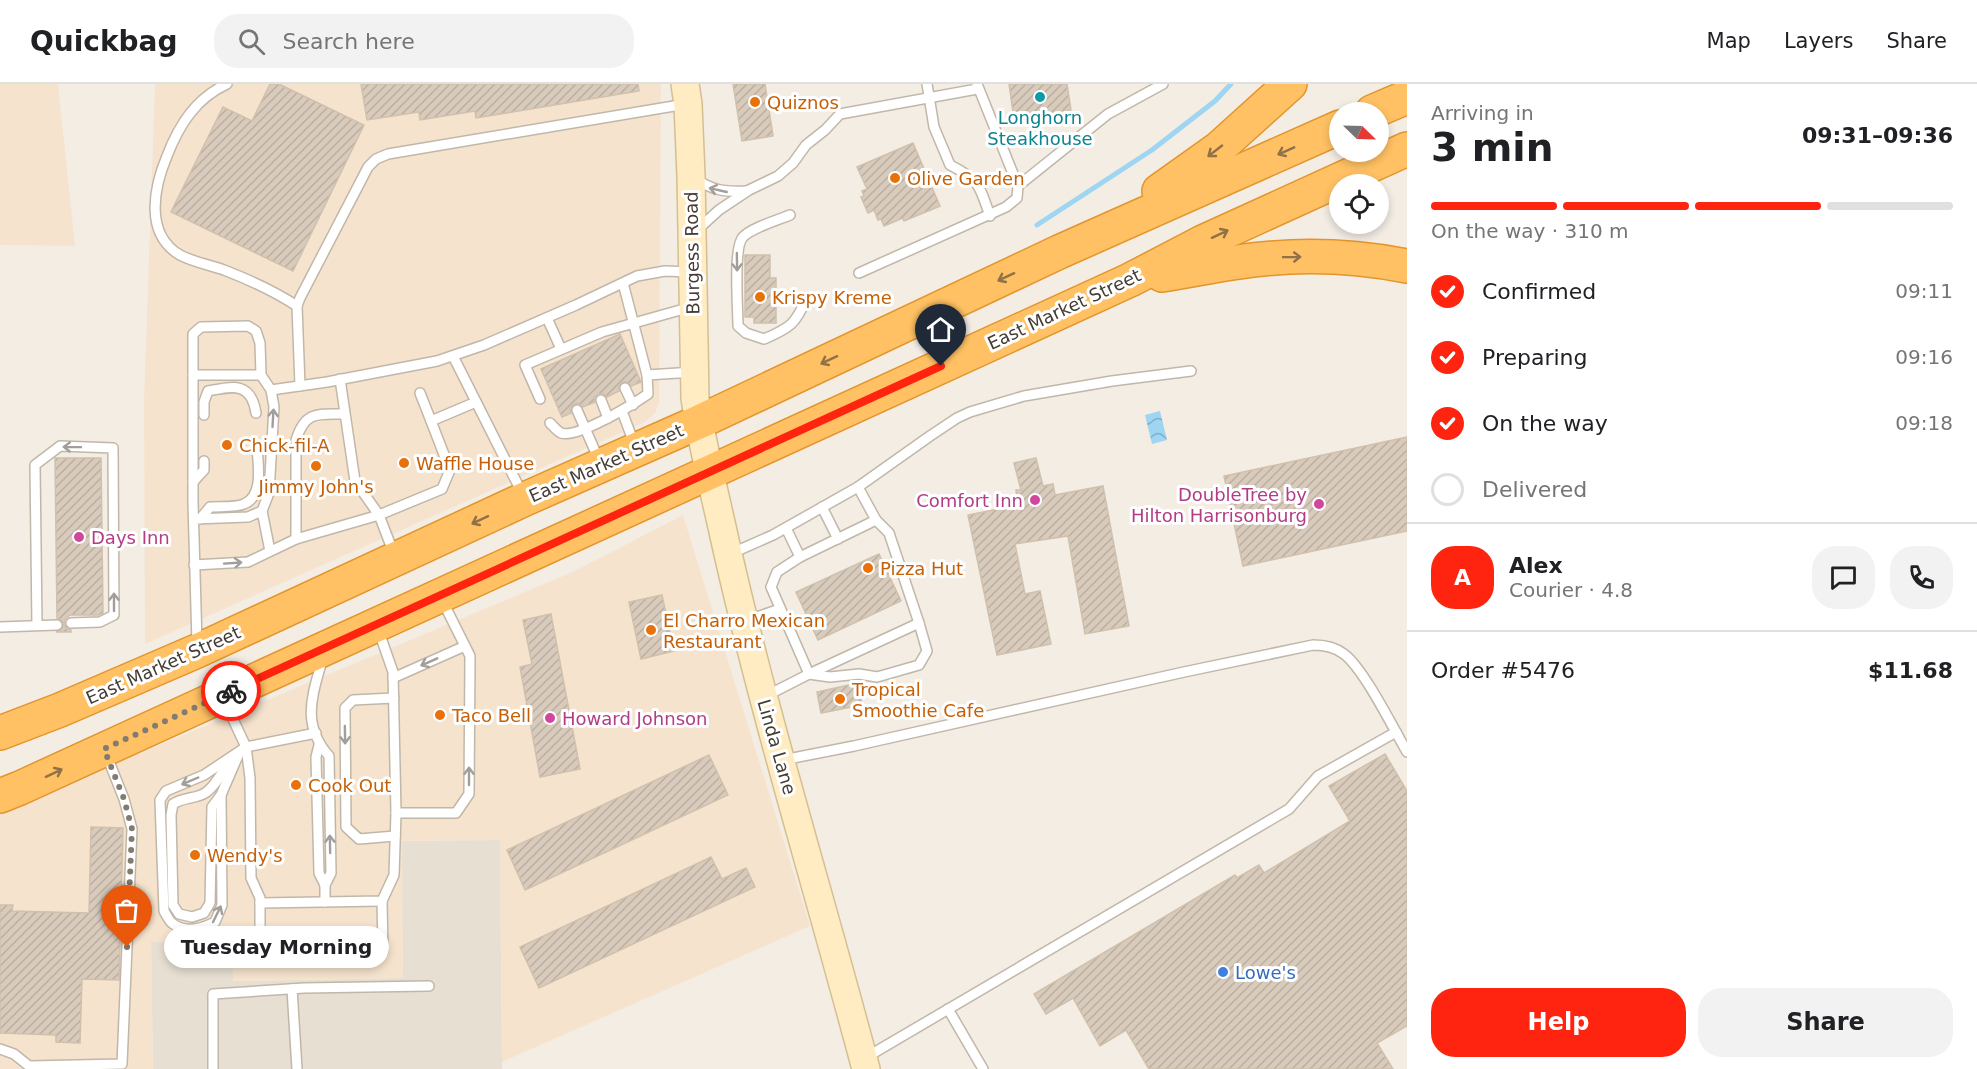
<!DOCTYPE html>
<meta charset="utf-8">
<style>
body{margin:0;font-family:"DejaVu Sans",sans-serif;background:#f2f2f2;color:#202124;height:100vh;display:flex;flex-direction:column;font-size:22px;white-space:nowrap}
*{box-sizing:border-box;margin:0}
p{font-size:20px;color:#757577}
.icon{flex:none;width:33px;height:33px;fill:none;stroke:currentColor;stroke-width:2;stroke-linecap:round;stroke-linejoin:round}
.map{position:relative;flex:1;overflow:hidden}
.drawer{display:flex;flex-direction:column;background:#fff;width:570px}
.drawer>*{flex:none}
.needle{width:39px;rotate:113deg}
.fabs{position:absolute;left:1329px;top:18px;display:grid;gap:12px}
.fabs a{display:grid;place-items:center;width:60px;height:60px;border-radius:50%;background:#fff;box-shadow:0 3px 9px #0003;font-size:30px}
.pin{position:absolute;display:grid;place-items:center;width:51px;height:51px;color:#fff;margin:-62px -26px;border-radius:50% 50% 50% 0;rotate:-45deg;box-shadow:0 0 6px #0007}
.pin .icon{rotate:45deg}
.courier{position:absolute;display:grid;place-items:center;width:60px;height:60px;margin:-30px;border:4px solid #ff240f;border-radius:50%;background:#fff;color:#222;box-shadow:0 2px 8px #0007}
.bubble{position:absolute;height:42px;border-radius:21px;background:#fff;box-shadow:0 3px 9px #0003;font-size:20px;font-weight:700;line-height:42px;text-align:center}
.head em{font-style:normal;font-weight:700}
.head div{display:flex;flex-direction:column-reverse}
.head{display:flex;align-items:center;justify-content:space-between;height:102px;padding:0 24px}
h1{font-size:39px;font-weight:700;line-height:45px}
.bar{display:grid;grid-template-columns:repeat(4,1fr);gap:9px 6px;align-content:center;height:72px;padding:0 24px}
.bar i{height:8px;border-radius:4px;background:#e0e0e0}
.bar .selected{background:#ff240f}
.bar p{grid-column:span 4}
.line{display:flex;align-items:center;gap:15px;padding:0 24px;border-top:2px solid #e0e0e0}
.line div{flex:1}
.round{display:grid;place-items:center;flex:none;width:63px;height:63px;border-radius:24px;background:#f2f2f2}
ol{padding:0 24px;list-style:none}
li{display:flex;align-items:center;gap:18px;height:66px}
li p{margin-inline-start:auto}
li .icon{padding:6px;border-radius:50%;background:#ff240f;color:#fff;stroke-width:4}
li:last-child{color:#757577}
li i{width:33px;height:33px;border:3px solid #e0e0e0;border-radius:50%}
.button{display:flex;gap:12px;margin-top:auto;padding:12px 24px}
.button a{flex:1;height:69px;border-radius:24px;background:#ff240f;color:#fff;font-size:24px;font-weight:700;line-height:69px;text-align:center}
.button a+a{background:#f2f2f2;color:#202124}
header{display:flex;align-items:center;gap:36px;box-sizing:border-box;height:84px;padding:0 30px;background:#fff;border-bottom:2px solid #e0e0e0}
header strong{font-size:28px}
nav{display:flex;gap:33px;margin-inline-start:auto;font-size:21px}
.search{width:420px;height:54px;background:#f2f2f2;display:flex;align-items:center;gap:15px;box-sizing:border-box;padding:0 21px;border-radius:24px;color:#757577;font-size:22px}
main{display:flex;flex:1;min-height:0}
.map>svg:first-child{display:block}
.residential{fill:#e7dfd2}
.commercial{fill:#f6e3ce}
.water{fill:url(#water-waves)}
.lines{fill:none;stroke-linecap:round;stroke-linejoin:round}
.stream{stroke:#9dd5f3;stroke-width:5}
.building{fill:url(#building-hatch);stroke:#d0c0ac;stroke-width:1.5}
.lane-casing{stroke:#c1b7a9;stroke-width:12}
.secondary-casing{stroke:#d5bf91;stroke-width:30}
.highway-casing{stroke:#e3952d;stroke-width:36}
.lane{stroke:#fff;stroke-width:9}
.secondary{stroke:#ffecc2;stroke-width:27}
.highway{stroke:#ffc163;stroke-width:33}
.oneway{stroke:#8f7247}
.oneway2{stroke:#a29e9a}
.done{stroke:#827b72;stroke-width:6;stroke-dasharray:0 10.8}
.route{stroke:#ff240f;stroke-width:8}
.culture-dot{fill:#0f9aa8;stroke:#fff;stroke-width:2}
.food-dot{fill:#e8710a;stroke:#fff;stroke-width:2}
.hotel-dot{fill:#d1479c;stroke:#fff;stroke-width:2}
.shop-dot{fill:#3f7fe0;stroke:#fff;stroke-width:2}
.labels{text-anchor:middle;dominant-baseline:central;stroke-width:6;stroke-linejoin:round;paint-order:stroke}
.food-label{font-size:18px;fill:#c56008;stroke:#fff;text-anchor:start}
.culture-label{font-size:18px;fill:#0d838f;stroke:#fff}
.street-label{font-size:18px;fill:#453d34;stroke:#fff}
.hotel-label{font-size:18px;fill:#b23c85;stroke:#fff;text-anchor:end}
.shop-label{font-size:18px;fill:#366cbe;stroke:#fff;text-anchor:start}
</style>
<header>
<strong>Quickbag</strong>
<div class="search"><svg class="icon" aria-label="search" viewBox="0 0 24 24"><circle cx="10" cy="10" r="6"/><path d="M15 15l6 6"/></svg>Search here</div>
<nav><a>Map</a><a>Layers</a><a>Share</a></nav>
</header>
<main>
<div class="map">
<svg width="1407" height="985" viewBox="0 0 1407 985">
<defs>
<pattern id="water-waves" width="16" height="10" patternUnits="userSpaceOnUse" patternTransform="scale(1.5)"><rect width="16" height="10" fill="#9dd5f3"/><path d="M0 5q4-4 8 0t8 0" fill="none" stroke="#82aec6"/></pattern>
<pattern id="building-hatch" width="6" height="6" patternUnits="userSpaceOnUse" patternTransform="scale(1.5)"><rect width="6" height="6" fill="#d8cbbc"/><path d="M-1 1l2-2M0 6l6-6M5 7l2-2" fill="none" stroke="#bbafa2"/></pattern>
</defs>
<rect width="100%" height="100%" fill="#f3ede4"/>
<polygon class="residential" points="500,756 502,985 153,985 151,858 233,857 233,897 403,894 401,757"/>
<g class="commercial">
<polygon points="0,0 58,0 75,162 0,161"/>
<polygon points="155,0 661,0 659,318 655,329 645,338 145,560 144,318"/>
<polygon points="683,431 810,842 502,978 500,756 402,757 403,894 233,897 232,857 151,858 153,985 0,985 0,725 148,666 575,487"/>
</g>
<polygon class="water" points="1160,327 1167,356 1152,360 1145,331"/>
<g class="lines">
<polyline class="stream" points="1037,141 1152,66 1215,17 1231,0"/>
</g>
<g class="building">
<polygon points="270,0 279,0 364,41 293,187 171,128 223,23 252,37"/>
<polygon points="361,0 638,0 639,7 476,34 475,27 420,36 419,28 367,36"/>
<polygon points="733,0 765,0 773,52 742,57"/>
<polygon points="1009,0 1067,0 1071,26 1014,35"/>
<polygon points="913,59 940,122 904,137 903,134 884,142 881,135 878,136 874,126 868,129 861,113 864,112 862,107 867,105 857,83"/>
<polygon points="745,171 770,171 770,194 776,194 776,239 754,239 754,233 745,233"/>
<polygon points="620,250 641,298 631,302 628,298 623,298 619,301 619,307 607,313 603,309 598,310 594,314 595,318 583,323 578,319 574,320 570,325 571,329 562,333 541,285"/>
<polygon points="1407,353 1407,447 1243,482 1224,392"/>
<polygon points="55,374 101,374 103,529 99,531 70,531 65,535 64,540 67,545 71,546 71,548 56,548 61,546 64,541 62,537 57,534"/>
<polygon points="1036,374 1043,402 1053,400 1055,411 1103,402 1129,542 1085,550 1068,452 1015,460 1025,510 1040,507 1051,560 997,571 968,431 1018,421 1016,406 1021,406 1014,379"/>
<polygon points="879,470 901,517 818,556 796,508"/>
<polygon points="662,511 674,567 641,575 629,518"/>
<polygon points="551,530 580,685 540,693 520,583 532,580 523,536"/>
<polygon points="858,599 862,621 821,629 817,608"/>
<polygon points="1385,670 1407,707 1407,942 1377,959 1393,985 1149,985 1126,946 1100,962 1073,914 1046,930 1034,910 1235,791 1237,794 1259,781 1264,789 1350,737 1329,702"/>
<polygon points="709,671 728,711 525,806 507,766"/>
<polygon points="91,743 123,744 119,896 82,895 80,959 56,958 56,951 0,949 0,821 13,821 12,827 89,829"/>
<polygon points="711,773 722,795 746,784 755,803 539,904 520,863"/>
</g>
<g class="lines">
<g class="lane-casing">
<g id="lane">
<path d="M227,0C196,14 179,41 167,72C154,103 144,150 180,171C193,178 210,181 224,186C250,196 274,207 297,222"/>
<path d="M927,0L934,43L950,81C980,96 979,101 990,132"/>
<polyline points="977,0 1018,102"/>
<path d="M695,94C712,107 726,108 746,107"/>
<path d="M790,131C778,136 751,144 743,153C733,163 738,225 738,242L746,249L764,255C790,244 796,240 807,213"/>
<polyline points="696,147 719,126 749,106 778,92 793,79 806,61 825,46 840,30 977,5"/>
<polyline points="859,189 1006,123 1017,114 1018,102 1108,30 1163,0"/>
<polyline points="623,199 647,291"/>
<polyline points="547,234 561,265"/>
<polyline points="453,272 522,409"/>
<polyline points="193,291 261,291"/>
<polyline points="300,302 297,222 300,214 368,83 376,75 388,70 686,20"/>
<polyline points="625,304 633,321"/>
<polyline points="271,306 327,298 437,277 484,261 576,221 637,192 665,187 690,188"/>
<polyline points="420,309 431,337 476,318"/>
<polyline points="540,315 525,281 602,248 691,223"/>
<polyline points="601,316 608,334"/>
<polyline points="577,326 599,376"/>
<polyline points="622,327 635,362"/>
<path d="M204,331V318L208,307C234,302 251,298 256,329"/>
<path d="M550,339C553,342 557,347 561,349C577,355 635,319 648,310L647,291L694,288"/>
<polyline points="193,398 204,386 204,377"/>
<polyline points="822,423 838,455"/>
<polyline points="262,427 270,467"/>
<polyline points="194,435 248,433 262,427 269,409 274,323 271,306 261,291 260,259 256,247 248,242 201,243 193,250 193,419 197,559"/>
<path d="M200,435L210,423C219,422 235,424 244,420C264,412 258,381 257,363"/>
<polyline points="786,444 800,473"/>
<path d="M296,455V356C305,327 317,330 344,330"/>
<polyline points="394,470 379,431 442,405 450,386 431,337"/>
<polyline points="730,470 773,451 858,403 930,352 957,334 970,328 1024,312 1112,297 1191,287"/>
<polyline points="194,481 248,478 296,455 379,431 355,397 340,295"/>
<polyline points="748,536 780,525"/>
<polyline points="37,541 35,381 60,362 113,364 114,531 100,538 71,539"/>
<polyline points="0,543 57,541"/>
<path d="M323,573C313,610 300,639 329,672L331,789L325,801V818"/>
<polyline points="809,590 919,539 889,449 876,436"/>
<polyline points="809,590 830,593 859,590 877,593 919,581 927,567 919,539"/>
<polyline points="393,594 465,562"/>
<polyline points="766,612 809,590 771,503 777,488 800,473 876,436 858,403"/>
<polyline points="394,614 353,616 345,624 346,743 359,755 395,752"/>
<polyline points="224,616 246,663 250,694 251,794 260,814 260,866 267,875 374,874 383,867 382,817"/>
<polyline points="319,661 316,673 319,789 325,801"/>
<path d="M240,667L221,711L222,821L215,838C203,844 185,850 172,839C169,837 166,830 164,827L160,716L166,707L204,691L246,663L316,649"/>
<path d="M783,676L854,662L1184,588L1313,561C1324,561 1335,563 1344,570C1364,585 1393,644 1407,668"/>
<path d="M221,711L212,723L210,819L204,829L192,833L179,830L173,821L171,731L173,720C183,713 196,715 205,709C215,703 225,684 231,674"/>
<polyline points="396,729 456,729 469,710 470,572 442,516"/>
<polyline points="260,819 382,817 394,791 396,729 393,588 378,545"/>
<polyline points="292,905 297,985"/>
<polyline points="948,925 983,985"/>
<polyline points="0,965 14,970 29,982 122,980 132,745 124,715 106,670"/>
<polyline points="865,974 1289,725 1318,692 1396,648"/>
<polyline points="213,985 213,910 304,904 429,902"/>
</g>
</g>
<g class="secondary-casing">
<path id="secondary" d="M685,0L688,20L691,92L695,314C702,361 714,406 724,452C764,632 819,807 866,985"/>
</g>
<g class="highway-casing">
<g id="highway">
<polyline points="1372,28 1407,13"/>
<polyline points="1159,107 1218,65 1290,0"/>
<path d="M1162,191C1195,186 1229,178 1263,175C1311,170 1360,173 1407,182"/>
<polyline points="0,649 60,626 197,567 525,415 699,338 1059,168 1340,43"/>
<polyline points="0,712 20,704 1130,196 1203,158 1407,65"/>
</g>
</g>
<use href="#lane" class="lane"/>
<use href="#secondary" class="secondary"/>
<use href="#highway" class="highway"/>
</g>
<defs><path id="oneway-shaft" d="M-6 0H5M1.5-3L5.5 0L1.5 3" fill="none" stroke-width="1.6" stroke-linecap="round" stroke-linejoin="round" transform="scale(1.5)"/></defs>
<g class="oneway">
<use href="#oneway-shaft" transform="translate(1215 67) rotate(142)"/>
<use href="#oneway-shaft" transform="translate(1286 67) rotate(156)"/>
<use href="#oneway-shaft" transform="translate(1220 150) rotate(-25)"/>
<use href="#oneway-shaft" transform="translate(1292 173) rotate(-1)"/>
<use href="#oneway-shaft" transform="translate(1006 193) rotate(155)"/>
<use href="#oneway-shaft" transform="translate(829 276) rotate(155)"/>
<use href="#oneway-shaft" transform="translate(480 436) rotate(155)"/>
<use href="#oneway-shaft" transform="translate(54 689) rotate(-25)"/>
</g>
<g class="oneway2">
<use href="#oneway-shaft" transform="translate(718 106) rotate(-167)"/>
<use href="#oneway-shaft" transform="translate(737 178) rotate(89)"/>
<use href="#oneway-shaft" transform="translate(273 334) rotate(-87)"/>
<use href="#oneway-shaft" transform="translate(72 363) rotate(-179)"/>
<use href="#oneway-shaft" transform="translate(233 479) rotate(-4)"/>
<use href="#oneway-shaft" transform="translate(114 518) rotate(-90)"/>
<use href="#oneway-shaft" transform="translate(429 578) rotate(156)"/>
<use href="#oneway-shaft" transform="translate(345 651) rotate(89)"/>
<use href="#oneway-shaft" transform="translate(469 692) rotate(-90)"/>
<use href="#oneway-shaft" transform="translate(190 697) rotate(157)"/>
<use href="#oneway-shaft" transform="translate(330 760) rotate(-91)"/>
<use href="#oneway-shaft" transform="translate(217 830) rotate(-64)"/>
</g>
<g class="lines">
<polyline class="done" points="127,863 132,745 124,715 104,665 231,607"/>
<polyline class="route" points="231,607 941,282"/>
</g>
<circle class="culture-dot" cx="1040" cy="13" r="6"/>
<g class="food-dot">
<circle cx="755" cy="18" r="6"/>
<circle cx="895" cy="94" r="6"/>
<circle cx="760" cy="213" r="6"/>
<circle cx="227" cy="361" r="6"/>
<circle cx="404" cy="379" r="6"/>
<circle cx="316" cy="382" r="6"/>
<circle cx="868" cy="484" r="6"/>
<circle cx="651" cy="546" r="6"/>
<circle cx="840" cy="615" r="6"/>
<circle cx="440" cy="631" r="6"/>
<circle cx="296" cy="701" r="6"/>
<circle cx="195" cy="771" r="6"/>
</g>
<g class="hotel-dot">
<circle cx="1035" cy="416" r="6"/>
<circle cx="1319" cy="420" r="6"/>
<circle cx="79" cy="453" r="6"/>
<circle cx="550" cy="634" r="6"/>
</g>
<circle class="shop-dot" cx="1223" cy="888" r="6"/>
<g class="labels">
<g class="food-label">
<text x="767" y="18">Quiznos</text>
<text x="907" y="94">Olive Garden</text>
<text x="772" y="213">Krispy Kreme</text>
<text x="239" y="361">Chick-fil-A</text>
<text x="416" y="379">Waffle House</text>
<text x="316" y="402" text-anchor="middle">Jimmy John's</text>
<text x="880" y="484">Pizza Hut</text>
<text x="663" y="536">El Charro Mexican<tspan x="663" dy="21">Restaurant</tspan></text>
<text x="852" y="605">Tropical<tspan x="852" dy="21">Smoothie Cafe</tspan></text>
<text x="452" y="631">Taco Bell</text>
<text x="308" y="701">Cook Out</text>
<text x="207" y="771">Wendy's</text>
</g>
<g class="culture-label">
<text x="1040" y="33">Longhorn<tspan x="1040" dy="21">Steakhouse</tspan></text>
</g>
<g class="street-label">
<text transform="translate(692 169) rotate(-91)">Burgess Road</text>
<text transform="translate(1064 225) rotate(-25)">East Market Street</text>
<text transform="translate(606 379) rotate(-24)">East Market Street</text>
<text transform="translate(163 581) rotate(-24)">East Market Street</text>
<text transform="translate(777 663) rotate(74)">Linda Lane</text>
</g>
<g class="hotel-label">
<text x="1307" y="410">DoubleTree by<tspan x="1307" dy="21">Hilton Harrisonburg</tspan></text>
<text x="1023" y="416">Comfort Inn</text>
<text x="91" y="453" text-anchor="start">Days Inn</text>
<text x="562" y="634" text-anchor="start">Howard Johnson</text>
</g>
<g class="shop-label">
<text x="1235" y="888">Lowe's</text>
</g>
</g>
</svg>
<div class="fabs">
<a><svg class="needle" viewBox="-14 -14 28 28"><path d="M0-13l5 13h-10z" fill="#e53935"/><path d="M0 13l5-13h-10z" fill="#757577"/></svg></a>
<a><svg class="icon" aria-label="locate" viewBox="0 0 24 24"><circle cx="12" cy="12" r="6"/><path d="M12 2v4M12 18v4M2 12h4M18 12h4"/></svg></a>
</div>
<div class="pin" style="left:127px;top:863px;background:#ea580c"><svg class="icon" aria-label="bag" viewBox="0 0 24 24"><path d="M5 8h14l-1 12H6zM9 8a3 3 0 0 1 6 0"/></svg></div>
<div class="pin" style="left:941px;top:282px;background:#1f2937"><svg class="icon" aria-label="home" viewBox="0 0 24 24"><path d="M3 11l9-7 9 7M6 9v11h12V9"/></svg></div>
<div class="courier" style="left:231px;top:607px"><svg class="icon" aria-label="bike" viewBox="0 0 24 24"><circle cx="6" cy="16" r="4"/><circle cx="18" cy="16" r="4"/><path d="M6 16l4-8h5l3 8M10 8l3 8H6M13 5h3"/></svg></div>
<div class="bubble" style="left:164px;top:842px;width:225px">Tuesday Morning</div>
</div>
<section class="drawer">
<div class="head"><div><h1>3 min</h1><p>Arriving in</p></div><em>09:31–09:36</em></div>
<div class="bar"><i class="selected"></i><i class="selected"></i><i class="selected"></i><i></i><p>On the way · 310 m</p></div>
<ol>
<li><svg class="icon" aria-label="check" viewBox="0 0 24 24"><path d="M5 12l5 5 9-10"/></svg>Confirmed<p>09:11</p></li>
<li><svg class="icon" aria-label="check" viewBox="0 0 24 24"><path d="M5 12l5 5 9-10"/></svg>Preparing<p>09:16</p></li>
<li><svg class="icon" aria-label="check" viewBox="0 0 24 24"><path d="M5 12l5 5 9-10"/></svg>On the way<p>09:18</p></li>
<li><i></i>Delivered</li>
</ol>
<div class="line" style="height:108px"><b class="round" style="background:#ff240f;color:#fff">A</b><div><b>Alex</b><p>Courier · 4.8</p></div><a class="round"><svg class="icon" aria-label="chat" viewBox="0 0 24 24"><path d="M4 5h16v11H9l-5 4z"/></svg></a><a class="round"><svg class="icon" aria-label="phone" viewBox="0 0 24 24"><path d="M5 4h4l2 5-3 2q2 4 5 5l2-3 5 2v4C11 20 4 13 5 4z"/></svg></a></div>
<div class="line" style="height:78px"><div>Order #5476</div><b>$11.68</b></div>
<div class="button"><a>Help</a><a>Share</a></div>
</section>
</main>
